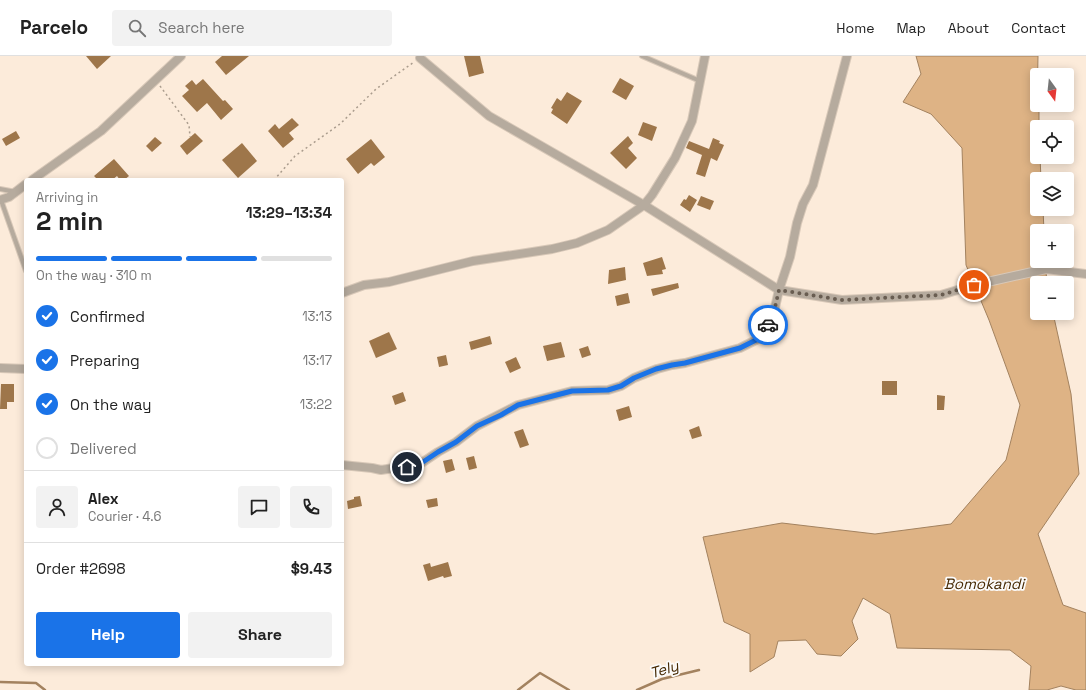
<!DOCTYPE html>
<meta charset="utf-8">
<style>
body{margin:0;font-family:"Space Grotesk",sans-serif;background:#f2f2f2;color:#222;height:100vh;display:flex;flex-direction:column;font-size:15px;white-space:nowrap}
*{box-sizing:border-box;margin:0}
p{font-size:13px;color:#767676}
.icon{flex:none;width:22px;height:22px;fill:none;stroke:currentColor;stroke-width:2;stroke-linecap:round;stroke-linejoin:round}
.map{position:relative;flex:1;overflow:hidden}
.sheet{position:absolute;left:24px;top:122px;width:320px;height:488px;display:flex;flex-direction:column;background:#fff;border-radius:4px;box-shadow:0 2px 10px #0003}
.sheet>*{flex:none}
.needle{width:26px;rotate:165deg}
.buttons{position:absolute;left:1030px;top:12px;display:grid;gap:8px}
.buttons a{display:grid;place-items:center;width:44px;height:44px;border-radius:4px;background:#fff;box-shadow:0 2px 10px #0003;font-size:20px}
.pin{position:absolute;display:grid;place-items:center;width:34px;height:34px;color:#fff;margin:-17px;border:2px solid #fff;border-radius:50%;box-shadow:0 1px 4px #0007}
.courier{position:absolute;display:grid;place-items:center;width:40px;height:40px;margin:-20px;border:3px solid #1a73e8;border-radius:50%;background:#fff;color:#222;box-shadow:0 1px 5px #0007}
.summary em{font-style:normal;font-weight:800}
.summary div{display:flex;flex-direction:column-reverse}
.summary{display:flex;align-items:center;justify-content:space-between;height:68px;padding:0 12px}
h1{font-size:26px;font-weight:800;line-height:30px}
.bar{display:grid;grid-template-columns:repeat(4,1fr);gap:6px 4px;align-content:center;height:48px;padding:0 12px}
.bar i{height:5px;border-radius:3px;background:#e0e0e0}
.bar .active{background:#1a73e8}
.bar p{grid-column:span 4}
.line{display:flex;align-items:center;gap:10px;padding:0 12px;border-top:1px solid #e0e0e0}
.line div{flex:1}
.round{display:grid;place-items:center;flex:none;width:42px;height:42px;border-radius:4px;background:#f2f2f2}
ol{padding:0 12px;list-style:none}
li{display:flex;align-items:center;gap:12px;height:44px}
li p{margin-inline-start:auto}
li .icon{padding:4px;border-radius:50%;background:#1a73e8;color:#fff;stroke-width:4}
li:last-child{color:#767676}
li i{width:22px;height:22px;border:2px solid #e0e0e0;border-radius:50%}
.button{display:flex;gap:8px;margin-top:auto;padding:8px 12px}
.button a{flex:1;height:46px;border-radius:4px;background:#1a73e8;color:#fff;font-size:16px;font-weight:800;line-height:46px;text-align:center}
.button a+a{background:#f2f2f2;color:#222}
header{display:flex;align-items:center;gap:24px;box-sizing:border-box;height:56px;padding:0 20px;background:#fff;border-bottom:1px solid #e0e0e0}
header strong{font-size:19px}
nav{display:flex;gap:22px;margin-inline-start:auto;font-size:14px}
.search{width:280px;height:36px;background:#f2f2f2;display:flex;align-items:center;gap:10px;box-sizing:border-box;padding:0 14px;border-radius:4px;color:#767676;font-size:15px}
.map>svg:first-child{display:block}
.water{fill:#deb385;stroke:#a3825f}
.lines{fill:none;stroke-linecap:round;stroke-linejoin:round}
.stream{stroke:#a3825f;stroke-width:2.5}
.building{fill:#9e764a}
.service-casing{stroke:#d8c8b8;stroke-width:6}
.minor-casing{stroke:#d8c8b8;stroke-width:10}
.path{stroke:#aa9c8d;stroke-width:1.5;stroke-dasharray:2 3;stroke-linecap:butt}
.service{stroke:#b6ab9e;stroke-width:4}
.minor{stroke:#b6ab9e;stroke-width:8}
.done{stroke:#695d51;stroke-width:4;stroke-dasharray:0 7.2}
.route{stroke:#1a73e8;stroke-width:5}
.labels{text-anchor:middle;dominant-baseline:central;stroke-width:3.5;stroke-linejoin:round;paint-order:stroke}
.water-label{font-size:15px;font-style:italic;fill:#472a04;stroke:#fbfbfb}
</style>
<header>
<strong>Parcelo</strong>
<div class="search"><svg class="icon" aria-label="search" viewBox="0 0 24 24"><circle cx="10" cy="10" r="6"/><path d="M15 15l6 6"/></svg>Search here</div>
<nav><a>Home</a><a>Map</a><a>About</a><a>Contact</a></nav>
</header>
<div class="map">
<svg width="1086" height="634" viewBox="0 0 1086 634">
<rect width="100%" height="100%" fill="#fcebda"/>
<polygon class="water" points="916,0 1038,0 1037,49 1039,49 1039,71 1037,71 1037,101 1040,101 1041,123 1037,123 1037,153 1043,153 1044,175 1037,175 1037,205 1045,205 1047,227 1037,227 1037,257 1053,257 1071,338 1079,418 1038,478 1063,549 1086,557 1086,634 1076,634 1061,630 1047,634 1029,634 1031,610 1010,594 897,592 890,558 863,542 852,565 858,583 841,600 817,598 806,584 778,585 774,601 750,616 750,578 724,566 703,481 782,467 875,478 951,468 1006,404 1020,349 989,264 966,209 962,92 931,58 903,46 921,18"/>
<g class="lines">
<g class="stream">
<polyline points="0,626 36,627 45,634"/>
<polyline points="518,634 540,617 569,634"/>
<polyline points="637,634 662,623 699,614"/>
</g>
</g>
<g class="building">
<polygon points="86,0 111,0 97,13"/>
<polygon points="222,0 249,0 226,19 215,6"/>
<polygon points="464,0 480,0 484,17 469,21"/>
<polygon points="620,22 634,30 626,44 612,36"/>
<polygon points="203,23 223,45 225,44 233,53 221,64 207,47 197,56 182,40 189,34 185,30 192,24 196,29"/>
<polygon points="567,36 582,45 567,68 551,57 553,53 551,52 557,42 561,45"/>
<polygon points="292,62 299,69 289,77 294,83 283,92 268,75 275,68 279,73"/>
<polygon points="643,66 657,71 652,85 638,79"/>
<polygon points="16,75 20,82 6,90 2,83"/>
<polygon points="195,77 203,85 187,99 180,90"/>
<polygon points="628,80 633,87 628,92 637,102 626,113 610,97"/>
<polygon points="155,81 162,87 152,96 146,90"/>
<polygon points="713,82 720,85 719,87 724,89 717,105 711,102 705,121 696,118 702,99 686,92 689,85 709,93"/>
<polygon points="371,83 385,101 374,110 371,107 358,118 346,103"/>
<polygon points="242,87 257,105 238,122 222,104"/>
<polygon points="114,103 129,120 124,124 120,124 117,120 112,124 98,124 94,120"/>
<polygon points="689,139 697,144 690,156 680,149 684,143 686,144"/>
<polygon points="701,140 714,145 710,154 697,149"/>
<polygon points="662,201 666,213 662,214 663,218 647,220 643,207"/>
<polygon points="625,211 626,224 608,228 609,214"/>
<polygon points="678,227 679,232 653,240 651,233"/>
<polygon points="628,237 630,247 617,250 615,240"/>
<polygon points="389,276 397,293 376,302 369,285"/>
<polygon points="490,280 492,288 471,294 469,286"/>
<polygon points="561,286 565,301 547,305 543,290"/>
<polygon points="588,290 591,299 582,302 579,293"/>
<polygon points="446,299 448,309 439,311 437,301"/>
<polygon points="516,301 521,312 510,317 505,306"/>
<rect x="882" y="325" width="15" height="14"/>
<polygon points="1,328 14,328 14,346 7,346 7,353 0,353"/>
<polygon points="403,336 406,345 395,349 392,340"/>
<polygon points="937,339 945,340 944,354 937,354"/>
<polygon points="629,350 632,361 619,365 616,354"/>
<polygon points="699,370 702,380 692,383 689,374"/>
<polygon points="523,373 529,389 520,392 514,376"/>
<polygon points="474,400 477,412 469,414 466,402"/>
<polygon points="452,403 455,414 446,417 443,405"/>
<polygon points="360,440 362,450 348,453 347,445 354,443 354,441"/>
<polygon points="437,442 438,450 428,452 426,444"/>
<polygon points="448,506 452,520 444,522 443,520 428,525 423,509 430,507 431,511"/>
</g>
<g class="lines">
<g class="service-casing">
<g id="service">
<polyline points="642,0 700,25"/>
<polyline points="0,133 16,136"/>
<polyline points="1,144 26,215"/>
</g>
</g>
<g class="minor-casing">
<g id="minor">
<polyline points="420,2 489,60 644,149 779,234 842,244 941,239 974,229 1046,213 1086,218"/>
<polyline points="32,124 101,75 181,0"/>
<polyline points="0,144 9,141 26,128"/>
<polyline points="342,237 364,229 389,226 473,205 552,193 577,187 608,174 644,149 652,139 675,102 692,65 705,0"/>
<polyline points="0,312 26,313"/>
<polyline points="342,409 372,412 381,414 420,408 438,396 456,386 477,370 518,349 572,335 608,334 621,330 634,322 657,313 672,309 685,307 740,292 758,283 767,274 773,260 779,234 790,201 797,167 803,148 813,129 847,0"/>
</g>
</g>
<g class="path">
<polyline points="160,30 189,69 190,81"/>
<polyline points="274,124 295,100 340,68 376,33 414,6"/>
</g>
<use href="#service" class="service"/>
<use href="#minor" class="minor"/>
</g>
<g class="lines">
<polyline class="done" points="768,269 773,260 779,234 842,244 941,239 974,229"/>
<polyline class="route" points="407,411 420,408 438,396 456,386 477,370 501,359 518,349 572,335 608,334 621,330 634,322 656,313 672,309 685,307 740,292 758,283 768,269"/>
</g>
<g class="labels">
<g class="water-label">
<text x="984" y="527">Bomokandi</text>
<text transform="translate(664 613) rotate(-17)">Tely</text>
</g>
</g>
</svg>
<div class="buttons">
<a><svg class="needle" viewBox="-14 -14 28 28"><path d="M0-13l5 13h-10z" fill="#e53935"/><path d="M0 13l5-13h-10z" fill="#767676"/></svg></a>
<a><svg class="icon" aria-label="locate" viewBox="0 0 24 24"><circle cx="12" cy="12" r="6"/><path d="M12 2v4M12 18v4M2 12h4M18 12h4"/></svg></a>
<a><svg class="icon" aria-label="layers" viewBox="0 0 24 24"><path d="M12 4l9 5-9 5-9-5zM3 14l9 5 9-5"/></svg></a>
<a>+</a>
<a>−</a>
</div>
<div class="pin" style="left:974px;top:229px;background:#ea580c"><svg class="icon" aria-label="bag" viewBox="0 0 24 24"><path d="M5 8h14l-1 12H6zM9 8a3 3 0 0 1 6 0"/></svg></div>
<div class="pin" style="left:407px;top:411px;background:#1f2937"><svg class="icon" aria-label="home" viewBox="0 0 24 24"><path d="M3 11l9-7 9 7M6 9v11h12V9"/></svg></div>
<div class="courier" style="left:768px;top:269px"><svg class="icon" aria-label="car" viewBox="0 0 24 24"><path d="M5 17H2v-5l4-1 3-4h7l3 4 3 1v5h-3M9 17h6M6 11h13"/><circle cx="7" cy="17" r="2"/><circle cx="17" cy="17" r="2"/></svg></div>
<section class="sheet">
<div class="summary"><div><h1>2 min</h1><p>Arriving in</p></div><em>13:29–13:34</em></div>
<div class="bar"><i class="active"></i><i class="active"></i><i class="active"></i><i></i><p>On the way · 310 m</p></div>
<ol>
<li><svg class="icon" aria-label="check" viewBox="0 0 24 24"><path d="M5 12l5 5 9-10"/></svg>Confirmed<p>13:13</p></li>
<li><svg class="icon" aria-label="check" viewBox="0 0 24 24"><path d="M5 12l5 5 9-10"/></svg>Preparing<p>13:17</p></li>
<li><svg class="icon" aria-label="check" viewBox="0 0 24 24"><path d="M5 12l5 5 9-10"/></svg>On the way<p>13:22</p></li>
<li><i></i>Delivered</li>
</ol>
<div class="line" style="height:72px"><a class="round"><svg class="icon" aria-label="person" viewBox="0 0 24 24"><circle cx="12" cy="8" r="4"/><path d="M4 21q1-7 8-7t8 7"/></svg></a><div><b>Alex</b><p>Courier · 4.6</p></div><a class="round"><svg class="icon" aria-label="chat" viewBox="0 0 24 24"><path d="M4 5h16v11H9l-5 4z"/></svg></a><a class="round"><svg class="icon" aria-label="phone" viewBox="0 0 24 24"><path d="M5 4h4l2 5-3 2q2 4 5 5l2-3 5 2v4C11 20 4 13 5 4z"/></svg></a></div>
<div class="line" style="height:52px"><div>Order #2698</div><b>$9.43</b></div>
<div class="button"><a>Help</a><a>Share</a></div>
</section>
</div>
